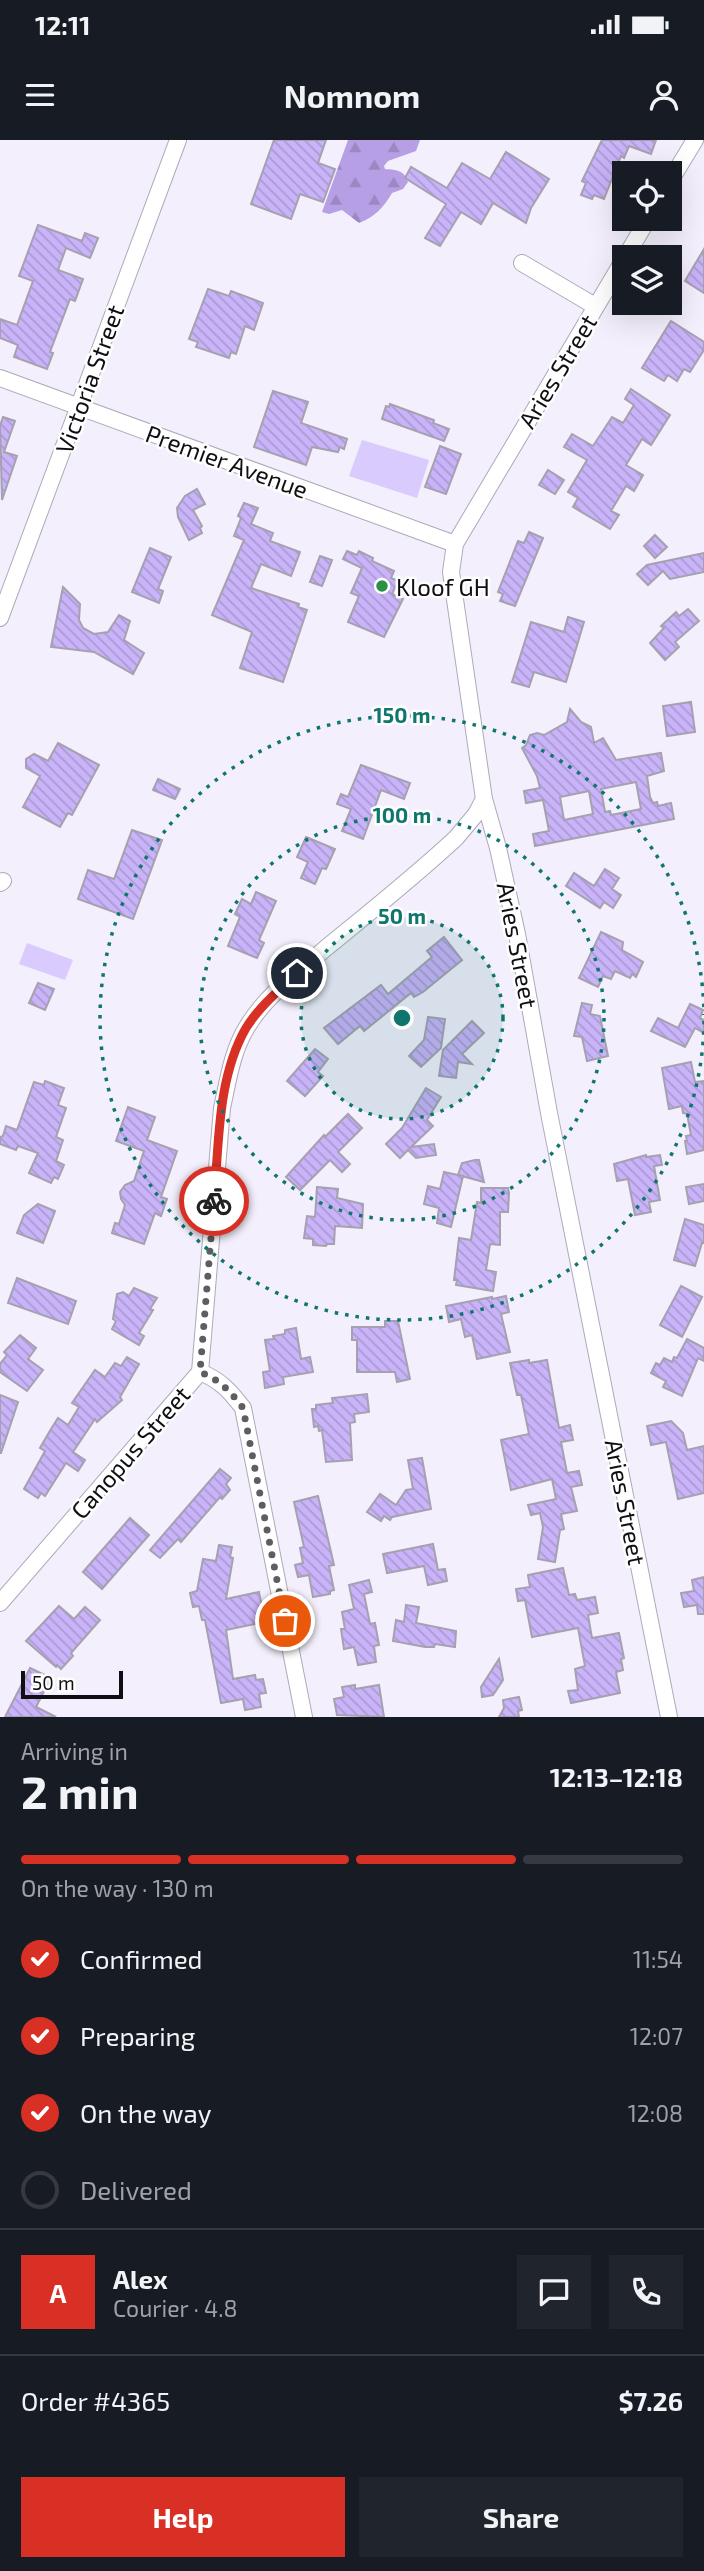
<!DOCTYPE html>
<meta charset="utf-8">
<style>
body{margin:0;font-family:"Exo 2",sans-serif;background:#20242c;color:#f1f3f6;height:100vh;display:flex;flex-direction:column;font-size:26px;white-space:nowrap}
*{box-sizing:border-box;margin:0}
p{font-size:23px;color:#9ea1a6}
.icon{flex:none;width:38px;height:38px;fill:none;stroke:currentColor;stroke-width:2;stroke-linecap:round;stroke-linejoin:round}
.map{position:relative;height:1577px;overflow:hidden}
.sheet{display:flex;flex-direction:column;background:#171b24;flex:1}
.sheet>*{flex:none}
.buttons{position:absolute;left:612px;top:21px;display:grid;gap:14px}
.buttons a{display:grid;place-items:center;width:70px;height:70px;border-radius:0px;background:#171b24;box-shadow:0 7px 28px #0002;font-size:35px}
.scale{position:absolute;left:21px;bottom:18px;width:102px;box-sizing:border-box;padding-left:7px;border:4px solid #0f0e12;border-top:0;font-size:19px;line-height:24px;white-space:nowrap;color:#0f0e12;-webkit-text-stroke:5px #fefefe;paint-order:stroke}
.pin{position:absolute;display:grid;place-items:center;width:60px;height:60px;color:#fff;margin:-30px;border:4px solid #fff;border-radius:50%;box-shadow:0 2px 7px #0007}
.courier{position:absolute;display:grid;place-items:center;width:70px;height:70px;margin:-35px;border:5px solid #d93025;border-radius:50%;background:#fff;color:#222;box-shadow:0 2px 9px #0007}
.head em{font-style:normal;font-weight:700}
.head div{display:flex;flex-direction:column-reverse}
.head{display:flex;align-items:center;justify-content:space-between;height:119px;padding:0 21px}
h1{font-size:46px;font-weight:700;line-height:52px}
.bar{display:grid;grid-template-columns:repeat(4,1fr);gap:10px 7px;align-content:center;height:84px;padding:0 21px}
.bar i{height:9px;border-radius:5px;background:#363941}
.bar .active{background:#d93025}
.bar p{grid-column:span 4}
.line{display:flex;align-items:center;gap:18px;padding:0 21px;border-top:2px solid #363941}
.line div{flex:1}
.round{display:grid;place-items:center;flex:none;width:74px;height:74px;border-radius:0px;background:#20242c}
ol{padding:0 21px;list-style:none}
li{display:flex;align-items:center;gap:21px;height:77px}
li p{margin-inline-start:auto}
li .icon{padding:7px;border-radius:50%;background:#d93025;color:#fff;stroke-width:4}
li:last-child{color:#9ea1a6}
li i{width:38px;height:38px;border:4px solid #363941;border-radius:50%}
.cta{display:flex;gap:14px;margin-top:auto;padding:14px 21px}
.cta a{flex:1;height:80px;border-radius:0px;background:#d93025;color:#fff;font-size:28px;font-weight:700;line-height:80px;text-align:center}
.cta a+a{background:#20242c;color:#f1f3f6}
.status{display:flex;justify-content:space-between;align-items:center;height:49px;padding:0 35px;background:#171b24;direction:ltr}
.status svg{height:19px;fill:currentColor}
header{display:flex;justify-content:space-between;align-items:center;height:91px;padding:0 21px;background:#171b24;font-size:32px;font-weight:700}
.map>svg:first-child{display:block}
.forest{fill:url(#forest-firs)}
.park{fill:#dacbfe}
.building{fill:url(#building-back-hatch);stroke:#a5a1ae;stroke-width:2;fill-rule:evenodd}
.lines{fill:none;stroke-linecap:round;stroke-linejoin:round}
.minor-casing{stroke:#adaab7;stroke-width:18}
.minor{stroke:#fff;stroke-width:16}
.done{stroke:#5f5d64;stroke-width:7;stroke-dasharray:0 12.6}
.route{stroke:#d93025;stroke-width:9}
.ring{fill:none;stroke:#0f766e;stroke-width:3.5;stroke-dasharray:3.5 7}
.poi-dot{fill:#2a9147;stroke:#fefefe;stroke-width:2.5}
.labels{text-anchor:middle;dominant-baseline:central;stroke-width:5;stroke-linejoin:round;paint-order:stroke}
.street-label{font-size:24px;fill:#0f0e12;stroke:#fefefe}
.poi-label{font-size:24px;fill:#0f0e12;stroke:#fefefe;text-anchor:start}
.centre{fill:#0f766e;stroke:#fefefe;stroke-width:3.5}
.ring-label{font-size:21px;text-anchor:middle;font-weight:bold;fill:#0f766e;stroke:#fefefe;stroke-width:5;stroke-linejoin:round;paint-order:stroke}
</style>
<div class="status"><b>12:11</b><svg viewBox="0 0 49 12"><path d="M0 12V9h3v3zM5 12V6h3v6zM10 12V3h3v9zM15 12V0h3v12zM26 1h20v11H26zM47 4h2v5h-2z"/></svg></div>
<header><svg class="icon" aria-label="menu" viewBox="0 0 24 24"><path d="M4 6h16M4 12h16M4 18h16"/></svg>Nomnom<svg class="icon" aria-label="person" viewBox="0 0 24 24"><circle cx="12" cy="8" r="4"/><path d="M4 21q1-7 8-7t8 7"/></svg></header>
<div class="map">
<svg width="704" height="1577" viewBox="0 0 704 1577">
<defs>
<pattern id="forest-firs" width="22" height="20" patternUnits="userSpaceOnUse" patternTransform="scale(1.75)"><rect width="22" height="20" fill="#b69fe4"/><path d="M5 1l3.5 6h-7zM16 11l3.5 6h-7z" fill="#9b88c3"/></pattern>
<pattern id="building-back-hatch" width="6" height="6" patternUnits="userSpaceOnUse" patternTransform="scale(1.75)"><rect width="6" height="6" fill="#c9b3f9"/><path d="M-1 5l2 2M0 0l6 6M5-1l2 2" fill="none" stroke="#ab99d4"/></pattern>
</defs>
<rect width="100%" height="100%" fill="#f3effc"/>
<path class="forest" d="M348,0H420L416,11L388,21L384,26L385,29C397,30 404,30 408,42L403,49L392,53C384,67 375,77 359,83L342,70L329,74L322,72Z"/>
<g class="park">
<polygon points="362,300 429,320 417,358 349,336"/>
<polygon points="27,803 73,820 65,840 19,824"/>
</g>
<g class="building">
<polygon points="274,0 326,0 318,23 335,29 323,62 300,54 291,79 251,64"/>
<polygon points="602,0 656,0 651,14 629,6 624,18 621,16 604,59 594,55 592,59 581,55 586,43 582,41"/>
<polygon points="506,12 549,39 531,68 526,83 493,63 481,84 461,72 440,106 425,98 446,64 405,38 411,27 447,48 462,23 490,39"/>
<polygon points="38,85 82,101 85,93 98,98 90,118 66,108 58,130 83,139 75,161 70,159 50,212 53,213 47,229 14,217 18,205 0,198 0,179 17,185 33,141 19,136"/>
<polygon points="704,109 704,153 685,141"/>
<polygon points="208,149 229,156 231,151 263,163 254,190 245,186 236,214 231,212 229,218 196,207 198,202 189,199"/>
<polygon points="671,181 704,202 704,210 690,232 684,229 677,241 668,235 664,241 642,228"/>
<polygon points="631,249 670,275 651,305 642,299 626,325 643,335 634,351 626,346 611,371 619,375 610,389 573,367 578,358 568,352 587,320 564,307 572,294 593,306 612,277 623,283 634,265 625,259"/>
<polygon points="273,251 308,262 301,283 347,299 344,309 340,307 338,312 312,307 306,325 254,307"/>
<polygon points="390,264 434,280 433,283 449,289 444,301 382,279 386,266 389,267"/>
<polygon points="3,277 15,281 4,312 17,316 2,360 0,286"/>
<polygon points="440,306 461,314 446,354 425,347"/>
<polygon points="548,330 564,340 555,354 539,345"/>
<polygon points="197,349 205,364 193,370 202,386 200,388 202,393 189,400 178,377 177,368 185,356"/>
<polygon points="244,363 258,368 251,384 273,393 270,401 300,412 291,436 261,424 251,448 299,464 298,467 307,470 283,542 240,528 252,492 212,475 244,400 234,396 241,378 238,376"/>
<polygon points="529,392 543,398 515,466 500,461 503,454 498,452 518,401 524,403"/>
<polygon points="655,395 667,407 655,418 644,406"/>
<polygon points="150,408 171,417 158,449 163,451 159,463 132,452"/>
<polygon points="347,411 357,415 359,411 373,418 372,421 394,431 391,438 398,441 392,454 403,459 384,497 348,482 359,456 351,453 362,428 343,419"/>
<polygon points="704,413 704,432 670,439 663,431 648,445 637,434 647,425"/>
<polygon points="320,416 332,420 322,446 310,442"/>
<polygon points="63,447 80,464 79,480 83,488 94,494 108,492 119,475 130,481 124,500 144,513 133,534 94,512 51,507"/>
<polygon points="688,469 699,481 675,502 679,507 665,520 650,503 664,488 661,486 676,472 679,476"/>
<polygon points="568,477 584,482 566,542 534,532 529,547 512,542 531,482 564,492"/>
<polygon points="691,562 695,592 667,596 663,566"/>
<path d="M570,569L581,582L591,587L594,603L603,598L616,620L661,613L664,631L647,636L650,657L653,663L657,662L658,666L671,663L674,679L535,706L533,694L549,691L543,660L526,663L524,651L540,648L537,636L522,608L526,605L530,595L537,593L544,595L567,582ZM636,642L641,669L611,675L610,671L605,672L601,649ZM589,651L593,674L564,680L560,657Z"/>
<polygon points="58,603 99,625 72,675 68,673 60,687 23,667 40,636 26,628 26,619 34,614 48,621"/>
<polygon points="361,625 410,643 404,659 381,650 363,699 342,691 351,669 337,664 341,654 348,657"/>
<polygon points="158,639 180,649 175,659 153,650"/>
<polygon points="132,690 162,700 133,779 78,759 88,730 114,739"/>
<polygon points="306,697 335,709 326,729 322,728 315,744 301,738 308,722 297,717"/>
<polygon points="605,729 619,738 612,749 621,755 613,768 604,762 600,768 566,746 574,733 594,746"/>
<polygon points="256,752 276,761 259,800 264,803 257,818 228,806 240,777 235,774 242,759 251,764"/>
<polygon points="601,792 623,802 622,810 643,822 636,837 632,834 630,838 615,831 611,839 603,836 598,847 579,838"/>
<polygon points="444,797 462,820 423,852 414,857 411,853 364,891 360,886 338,904 324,888 381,845 388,854 432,817 427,811"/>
<polygon points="38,843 54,849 45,870 29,863"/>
<polygon points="582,863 592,865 590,874 600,876 608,916 587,921 582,897 574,896"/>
<polygon points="690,864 703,870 700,878 704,880 704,893 695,888 685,907 651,891 658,878 678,888"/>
<polygon points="428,877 445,879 441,908 421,927 409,916 424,900"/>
<polygon points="472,881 484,893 462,914 472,924 458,922 456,938 439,936 443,910"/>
<polygon points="315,909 328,919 318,932 323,936 305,956 287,941"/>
<polygon points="691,922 695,942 704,941 704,1010 687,1014 685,1001 687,1001 686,996 691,995 687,974 683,973 682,966 669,969 662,928"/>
<polygon points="45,941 64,948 58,965 66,968 56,997 63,1000 56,1021 64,1025 58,1039 54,1037 51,1043 29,1033 38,1013 18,1006 16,1010 0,1004 0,997 3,996 6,986 17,990 34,942 44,945"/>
<polygon points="426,948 441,957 427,980 433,986 411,1007 434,1004 436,1015 416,1018 408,1010 400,1018 386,1004 402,988"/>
<polygon points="128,967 155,977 147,1000 177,1011 161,1057 167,1059 161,1076 155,1073 144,1104 112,1093 115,1083 119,1084 125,1065 121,1059 120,1052 125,1045 134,1041 144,1011 116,1001"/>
<polygon points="348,974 362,988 338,1012 350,1024 342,1032 330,1020 300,1050 286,1037 324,995 325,997"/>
<polygon points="646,1015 646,1017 660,1015 662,1025 654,1026 660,1060 649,1062 651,1072 635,1075 628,1039 617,1041 614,1024"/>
<polygon points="475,1020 479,1020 484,1042 458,1035 462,1023"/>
<polygon points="444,1032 463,1036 451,1087 437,1083 439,1068 424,1064 428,1046 440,1049"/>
<polygon points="704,1044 704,1061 689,1064 686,1047"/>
<polygon points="317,1047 338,1049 337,1058 363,1064 362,1088 335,1086 334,1104 327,1104 326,1106 313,1105 313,1099 304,1098 307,1076 315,1077"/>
<polygon points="481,1048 508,1048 509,1053 508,1072 500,1072 500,1105 490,1104 486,1130 496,1132 493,1151 456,1145 457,1140 454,1140 459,1098 471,1100 477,1062 481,1063"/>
<polygon points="38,1064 55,1071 43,1103 17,1093 24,1075"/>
<polygon points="685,1079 704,1085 704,1103 702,1103 695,1126 674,1120"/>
<polygon points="17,1138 76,1161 68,1184 8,1163"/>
<polygon points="681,1146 702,1157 682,1197 660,1185"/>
<polygon points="134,1148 157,1158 150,1169 153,1170 139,1193 144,1196 139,1205 112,1189 116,1181 113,1179 117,1154 123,1152 129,1156"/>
<polygon points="506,1156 509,1172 501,1174 510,1212 477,1219 472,1195 465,1197 461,1179 449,1182 446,1166 492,1157 492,1159"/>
<polygon points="385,1181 398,1181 410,1239 397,1242 395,1232 357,1232 357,1200 352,1200 352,1187 385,1187"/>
<polygon points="296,1188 301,1219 310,1217 313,1232 283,1237 284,1244 265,1248 263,1232 270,1231 265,1200 274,1199 273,1196 285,1194 285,1190"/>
<polygon points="20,1195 36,1208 28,1219 43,1230 27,1251 0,1232 0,1224 7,1215 4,1212"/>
<polygon points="687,1199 704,1208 704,1221 698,1218 682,1256 663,1247 666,1241 651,1233 656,1223 660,1225 664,1218 672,1222 674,1217 677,1218"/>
<polygon points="127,1217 139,1224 120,1257 122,1260 97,1282 95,1279 73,1312 85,1320 78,1331 66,1323 45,1356 41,1353 38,1358 24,1349 45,1311 40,1308 51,1289 58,1278 68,1285 79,1267 72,1263 95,1230 105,1237 115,1223 121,1226"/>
<polygon points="529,1220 529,1223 547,1220 559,1288 570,1285 573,1300 561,1302 567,1333 579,1331 582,1345 571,1347 577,1371 561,1374 564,1389 560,1390 555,1422 538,1419 543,1387 540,1373 531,1375 528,1365 556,1359 552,1339 511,1350 501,1300 529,1294 521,1255 517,1255 510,1223"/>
<polygon points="367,1254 369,1272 354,1274 355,1282 350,1283 352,1320 326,1322 322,1290 319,1291 318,1286 314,1287 312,1269 316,1269 316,1265 333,1263 332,1258"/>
<polygon points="0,1255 18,1262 1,1313 0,1313"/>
<polygon points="671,1281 683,1293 687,1310 704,1306 704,1353 678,1359 666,1302 651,1305 647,1286"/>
<polygon points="422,1318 431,1369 392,1377 390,1380 384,1376 381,1381 367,1372 380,1354 396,1365 406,1350 413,1349 408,1320"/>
<polygon points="220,1329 231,1338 226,1344 230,1350 222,1359 220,1357 181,1402 178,1399 160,1418 150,1410"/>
<polygon points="318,1356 334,1425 329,1426 334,1450 330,1451 330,1454 313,1457 309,1435 298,1437 295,1425 303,1423 300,1408 304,1407 294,1362"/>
<polygon points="130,1378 149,1395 102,1449 83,1432"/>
<polygon points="433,1404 438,1430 445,1429 447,1441 428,1445 424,1426 387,1433 383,1414"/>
<polygon points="219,1405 232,1407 230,1417 233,1418 226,1459 259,1452 265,1482 226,1490 233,1539 255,1535 256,1540 263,1539 266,1553 259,1554 261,1567 245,1570 243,1559 221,1563 205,1480 202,1480 199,1466 193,1467 190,1453 197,1451 203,1419 216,1421"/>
<polygon points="563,1428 569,1455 575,1454 577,1460 595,1457 598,1473 588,1475 592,1498 619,1493 624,1518 621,1519 623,1530 616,1532 620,1553 571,1563 568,1551 578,1550 575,1529 585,1526 578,1488 532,1497 525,1460 518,1461 516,1449 530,1447 528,1435"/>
<polygon points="704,1437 704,1474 698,1474 697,1465 684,1467 681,1453 694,1451 692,1440"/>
<polygon points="369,1440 372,1452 364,1454 370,1484 375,1483 379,1505 374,1506 376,1522 358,1525 354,1507 344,1509 341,1489 345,1489 342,1472 354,1469 349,1445"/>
<polygon points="406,1465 419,1467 416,1483 456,1491 455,1507 435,1504 434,1507 425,1507 393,1501 396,1480 404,1482"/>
<polygon points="59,1466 74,1479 85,1467 100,1480 71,1513 73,1516 61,1529 57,1525 56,1527 26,1501"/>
<polygon points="499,1519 503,1540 493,1555 482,1557 481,1547"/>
<polygon points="30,1528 51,1538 36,1567 56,1577 5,1577"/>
<polygon points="355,1545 355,1549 379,1545 384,1577 337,1575 334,1559 344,1557 342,1547"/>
<polygon points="519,1557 522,1570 518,1571 519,1577 499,1577 504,1568 503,1560"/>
</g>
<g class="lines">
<g class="minor-casing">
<g id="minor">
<polyline points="670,41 695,0"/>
<polyline points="648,79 455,404 451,432 484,659 498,708 517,794 549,973 669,1577"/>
<polyline points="522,123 595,166"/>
<polyline points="0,238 455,404"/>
<polyline points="0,478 178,0"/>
<polyline points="0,743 3,741"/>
<path d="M200,1232C220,1240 230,1251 243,1268L304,1577"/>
<path d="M0,1463L200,1232L222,968C228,941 232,911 247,887C266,855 298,832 326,808C370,772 414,737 456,698L476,674L484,659"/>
</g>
</g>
<use href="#minor" class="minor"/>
</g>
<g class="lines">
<path class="done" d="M214,1061L200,1232C220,1240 230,1251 243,1268L285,1481"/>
<path class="route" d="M214,1061C219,1005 217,938 246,888C259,867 279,850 297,833"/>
</g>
<circle cx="402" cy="878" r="101" fill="#0f766e" fill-opacity=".12"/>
<g class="ring">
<circle cx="402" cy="878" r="101"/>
<circle cx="402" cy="878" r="202"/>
<path d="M704 881A302 302 0 1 1 704 875"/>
</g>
<circle class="poi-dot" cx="382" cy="446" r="7"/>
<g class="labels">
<g class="street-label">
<text transform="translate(557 231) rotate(-59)">Aries Street</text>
<text transform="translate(89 239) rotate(-70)">Victoria Street</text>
<text transform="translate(227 321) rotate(20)">Premier Avenue</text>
<text transform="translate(518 805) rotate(79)">Aries Street</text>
<text transform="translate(130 1312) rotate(-49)">Canopus Street</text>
<text transform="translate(626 1362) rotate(79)">Aries Street</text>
</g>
<g class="poi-label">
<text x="396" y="446">Kloof GH</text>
</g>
</g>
<circle cx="402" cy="878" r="10" class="centre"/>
<g class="ring-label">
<text x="402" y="583">150 m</text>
<text x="402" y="683">100 m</text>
<text x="402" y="784">50 m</text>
</g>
</svg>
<div class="buttons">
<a><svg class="icon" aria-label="locate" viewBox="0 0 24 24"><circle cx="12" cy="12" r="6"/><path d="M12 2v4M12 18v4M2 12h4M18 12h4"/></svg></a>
<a><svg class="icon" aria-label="layers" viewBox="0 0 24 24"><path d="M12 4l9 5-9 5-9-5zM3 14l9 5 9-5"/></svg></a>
</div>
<div class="scale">50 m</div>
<div class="pin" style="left:285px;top:1481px;background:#ea580c"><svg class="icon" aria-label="bag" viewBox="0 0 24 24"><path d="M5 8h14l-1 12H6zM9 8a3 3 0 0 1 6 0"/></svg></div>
<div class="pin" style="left:297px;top:833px;background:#1f2937"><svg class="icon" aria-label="home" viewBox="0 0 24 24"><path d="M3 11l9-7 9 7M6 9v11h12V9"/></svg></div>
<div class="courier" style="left:214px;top:1061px"><svg class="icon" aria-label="bike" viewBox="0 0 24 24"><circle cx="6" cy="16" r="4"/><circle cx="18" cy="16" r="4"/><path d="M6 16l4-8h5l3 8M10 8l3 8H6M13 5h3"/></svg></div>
</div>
<section class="sheet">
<div class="head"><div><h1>2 min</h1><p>Arriving in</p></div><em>12:13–12:18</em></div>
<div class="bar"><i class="active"></i><i class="active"></i><i class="active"></i><i></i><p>On the way · 130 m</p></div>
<ol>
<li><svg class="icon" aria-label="check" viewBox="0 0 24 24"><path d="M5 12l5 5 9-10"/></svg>Confirmed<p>11:54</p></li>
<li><svg class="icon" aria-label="check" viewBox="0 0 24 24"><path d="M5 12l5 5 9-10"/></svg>Preparing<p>12:07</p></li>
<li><svg class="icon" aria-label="check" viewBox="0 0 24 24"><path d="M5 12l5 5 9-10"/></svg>On the way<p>12:08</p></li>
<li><i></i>Delivered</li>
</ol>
<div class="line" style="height:126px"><b class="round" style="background:#d93025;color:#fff">A</b><div><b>Alex</b><p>Courier · 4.8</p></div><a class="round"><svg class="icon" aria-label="chat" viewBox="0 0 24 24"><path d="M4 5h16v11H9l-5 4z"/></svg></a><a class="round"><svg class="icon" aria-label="phone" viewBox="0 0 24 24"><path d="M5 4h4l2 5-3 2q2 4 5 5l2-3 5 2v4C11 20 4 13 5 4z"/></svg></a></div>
<div class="line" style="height:91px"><div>Order #4365</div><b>$7.26</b></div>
<div class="cta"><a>Help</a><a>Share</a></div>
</section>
